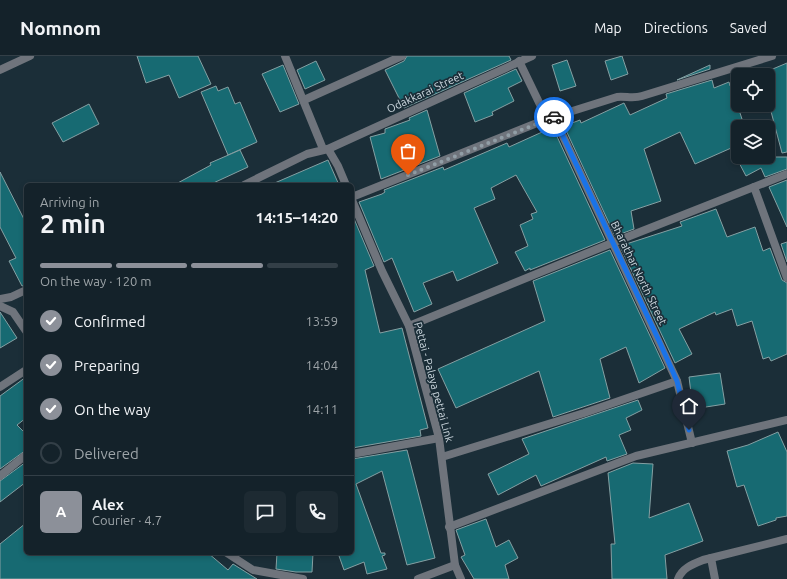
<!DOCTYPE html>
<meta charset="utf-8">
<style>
body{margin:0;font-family:Ubuntu,sans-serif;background:#1d2a32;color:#f1f3f6;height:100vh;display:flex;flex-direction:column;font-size:15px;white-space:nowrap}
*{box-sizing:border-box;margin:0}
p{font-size:13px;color:#9da4a8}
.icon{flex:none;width:22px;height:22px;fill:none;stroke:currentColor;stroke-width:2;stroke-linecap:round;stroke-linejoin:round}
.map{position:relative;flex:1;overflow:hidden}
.drawer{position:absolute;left:24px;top:127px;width:330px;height:372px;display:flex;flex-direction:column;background:#14222a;border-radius:6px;box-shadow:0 2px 6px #0003,0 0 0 1px #333f47}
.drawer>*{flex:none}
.fabs{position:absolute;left:731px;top:12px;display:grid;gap:8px}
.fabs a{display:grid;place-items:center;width:44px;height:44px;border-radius:6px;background:#14222a;box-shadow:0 2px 6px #0003,0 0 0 1px #333f47;font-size:20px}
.pin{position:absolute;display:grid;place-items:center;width:34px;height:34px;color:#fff;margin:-41px -17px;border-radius:50% 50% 50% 0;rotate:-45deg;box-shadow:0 0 4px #0007}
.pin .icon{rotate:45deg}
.courier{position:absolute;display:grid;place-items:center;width:40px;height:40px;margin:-20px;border:3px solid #1a73e8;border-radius:50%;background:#fff;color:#222;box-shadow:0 1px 5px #0007}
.summary em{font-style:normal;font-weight:600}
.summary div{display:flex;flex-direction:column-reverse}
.summary{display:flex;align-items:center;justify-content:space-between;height:68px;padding:0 16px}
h1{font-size:26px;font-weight:600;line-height:30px}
.bar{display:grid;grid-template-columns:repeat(4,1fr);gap:6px 4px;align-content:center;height:48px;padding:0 16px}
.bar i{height:5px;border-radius:3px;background:#333f47}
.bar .on{background:#8c9099}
.bar p{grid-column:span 4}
.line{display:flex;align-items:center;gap:10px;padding:0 16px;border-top:1px solid #333f47}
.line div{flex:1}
.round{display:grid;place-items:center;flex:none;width:42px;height:42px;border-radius:6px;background:#1d2a32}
ol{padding:0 16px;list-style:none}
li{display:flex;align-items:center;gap:12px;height:44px}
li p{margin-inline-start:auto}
li .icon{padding:4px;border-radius:50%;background:#8c9099;color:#fff;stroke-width:4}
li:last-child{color:#9da4a8}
li i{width:22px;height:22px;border:2px solid #333f47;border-radius:50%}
header{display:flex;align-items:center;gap:24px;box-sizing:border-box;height:56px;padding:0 20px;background:#14222a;border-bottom:1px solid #333f47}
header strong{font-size:19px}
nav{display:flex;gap:22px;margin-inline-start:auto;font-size:14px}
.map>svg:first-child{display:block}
.building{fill:#176a72;stroke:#85a0a3}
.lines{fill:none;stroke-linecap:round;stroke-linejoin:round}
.pedestrian{stroke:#6f747c;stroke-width:8}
.minor{stroke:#6f747c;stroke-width:8}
.tertiary{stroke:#6f747c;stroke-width:8}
.done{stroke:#919ea6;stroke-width:4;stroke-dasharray:0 7.2}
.route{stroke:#1a73e8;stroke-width:5}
.labels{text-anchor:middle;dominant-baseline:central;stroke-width:3.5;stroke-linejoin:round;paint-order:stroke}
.street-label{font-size:11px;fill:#d0dbe2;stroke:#1b2e38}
</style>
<header>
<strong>Nomnom</strong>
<nav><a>Map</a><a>Directions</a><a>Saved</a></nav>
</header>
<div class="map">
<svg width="787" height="523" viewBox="0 0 787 523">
<rect width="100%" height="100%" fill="#1b2e38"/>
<g class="building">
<polygon points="137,0 198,0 211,28 179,42 169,19 146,27"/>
<polygon points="407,0 509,0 511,4 404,52 385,14 404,5"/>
<polygon points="622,0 628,18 611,24 605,5"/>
<polygon points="567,4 576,30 560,35 552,9"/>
<polygon points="316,5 325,24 305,33 297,14"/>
<polygon points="787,7 787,96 782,97 768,44 768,15"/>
<polygon points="283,9 299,48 280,56 262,18"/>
<polygon points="710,9 710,13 677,24"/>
<polygon points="516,13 522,25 508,32 514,45 492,56 493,59 475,66 464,37"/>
<polygon points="712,24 714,32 729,26 730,30 738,26 738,51 742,63 738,65 738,89 695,108 680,76 644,93 661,145 631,155 634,173 615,180 564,70 580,64 581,67 624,47 630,59 667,42 666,38"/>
<polygon points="216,30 218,35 228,31 235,48 240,46 257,86 228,99 201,36"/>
<polygon points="89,48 99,68 63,86 52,67"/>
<polygon points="427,54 440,100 381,123 370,81 385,77 385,73 410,64 409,62"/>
<polygon points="551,72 552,74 554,74 605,184 530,214 530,212 525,215 515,196 528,190 520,169 533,163 531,158 537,156 516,119 491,132 495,143 474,152 498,207 457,225 453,215 423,227 432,248 414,256 392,202 384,206 359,146 382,138 385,136 384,134 443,111 444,114 507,87 509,91"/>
<polygon points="240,94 248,111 209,129 174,129 211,109 210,107"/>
<polygon points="736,101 787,101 787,113 765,121 761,112 746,120"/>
<polygon points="328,104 339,129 270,129"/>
<polygon points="0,116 26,167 26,229 22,230 9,205 16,202 0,171"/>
<polygon points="787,124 787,171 769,131"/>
<polygon points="716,153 727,181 755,171 763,195 770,192 782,224 787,227 787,298 771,305 769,301 763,303 752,265 737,270 732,253 716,259 715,256 679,273 692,298 675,307 620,190 682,170 680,166"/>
<polygon points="352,158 374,210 365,214 380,277 402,272 428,372 420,374 421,380 352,392"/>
<polygon points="787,186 787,206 781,188"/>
<polygon points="610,194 665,312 639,327 626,291 600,303 610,342 553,361 539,315 456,352 438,313 545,265 533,225"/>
<polygon points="0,256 17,282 0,292"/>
<polygon points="720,317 725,348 693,353 689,321"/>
<polygon points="26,321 26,362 17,369 26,378 26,394 0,413 0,340"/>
<polygon points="638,344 642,354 626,362 631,374 619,379 627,398 607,405 606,401 541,430 536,419 498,439 488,418 529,398 522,383"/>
<polygon points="778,376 787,396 787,460 776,462 776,464 758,470 744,429 737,431 727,395 748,389"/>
<polygon points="407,394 435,502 407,509 382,415 356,428 381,497 385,497 385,499 382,500 387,513 367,518 364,506 344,514 338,497 352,497 352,403"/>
<polygon points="26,406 26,426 0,446 0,425"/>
<polygon points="633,407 653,408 649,462 689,447 703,485 665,499 667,523 612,523 611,488 615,488 608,417"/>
<polygon points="486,463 496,491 509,484 518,502 505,509 509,523 474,523 461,501 465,499 456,474"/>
<polygon points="26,467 26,497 208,497 228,514 233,508 257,523 0,523 0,488"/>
<polygon points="277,497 313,497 312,516 296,516 276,513"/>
</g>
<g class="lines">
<polyline class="pedestrian" points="519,5 547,63"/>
<g class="minor">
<polyline points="285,0 323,93"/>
<polyline points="0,14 30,0"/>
<polyline points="304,44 402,0"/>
<polyline points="554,61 677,325 692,387"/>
<polyline points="328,93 532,0"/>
<polyline points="754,131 787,222"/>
<path d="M352,141L547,63L617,41C626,40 633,43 642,40L772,0"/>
<polyline points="0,250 13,256 26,275"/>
<polyline points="409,270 612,187 787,118"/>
<polyline points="0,331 26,314"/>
<polyline points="352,398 439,382"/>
<polyline points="442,401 584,357 677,325"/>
<polyline points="0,420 26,399"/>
<polyline points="449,471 636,400 787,364"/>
<polyline points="227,497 253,514 303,523"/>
<polyline points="711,502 715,523"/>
<polyline points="418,523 455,509"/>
<path d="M678,523C682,512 693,508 703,504L787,483"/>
</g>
<g class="tertiary">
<polyline points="244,129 307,98 328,93 338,110 346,129"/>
<polyline points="352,144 382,215 409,270 439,382 455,509 461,523"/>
<polyline points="0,243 11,241 26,234"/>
</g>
</g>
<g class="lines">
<polyline class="done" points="408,119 554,61"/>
<polyline class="route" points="554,61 660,287 677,325 689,374"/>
</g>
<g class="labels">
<g class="street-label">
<text transform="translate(425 36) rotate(-25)">Odakkarai Street</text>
<text transform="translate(639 217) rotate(64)">Bharathar North Street</text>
<text transform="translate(434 326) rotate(75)">Pettai - Palaya pettai Link</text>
</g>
</g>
</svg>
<div class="fabs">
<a><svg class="icon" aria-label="locate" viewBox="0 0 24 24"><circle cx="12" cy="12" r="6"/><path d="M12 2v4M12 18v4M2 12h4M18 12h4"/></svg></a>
<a><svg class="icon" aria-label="layers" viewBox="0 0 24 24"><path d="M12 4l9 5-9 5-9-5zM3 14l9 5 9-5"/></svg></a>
</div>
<div class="pin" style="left:408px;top:119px;background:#ea580c"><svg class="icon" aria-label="bag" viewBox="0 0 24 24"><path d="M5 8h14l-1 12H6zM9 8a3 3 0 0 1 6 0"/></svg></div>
<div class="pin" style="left:689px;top:374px;background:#1f2937"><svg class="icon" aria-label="home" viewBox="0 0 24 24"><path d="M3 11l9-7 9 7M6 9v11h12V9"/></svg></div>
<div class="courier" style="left:554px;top:61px"><svg class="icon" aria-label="car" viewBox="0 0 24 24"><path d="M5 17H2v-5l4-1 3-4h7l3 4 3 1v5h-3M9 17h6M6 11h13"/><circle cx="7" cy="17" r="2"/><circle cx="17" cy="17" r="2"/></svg></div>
<section class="drawer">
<div class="summary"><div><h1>2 min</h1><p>Arriving in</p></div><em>14:15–14:20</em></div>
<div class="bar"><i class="on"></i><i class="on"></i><i class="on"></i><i></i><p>On the way · 120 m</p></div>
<ol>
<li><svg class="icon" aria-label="check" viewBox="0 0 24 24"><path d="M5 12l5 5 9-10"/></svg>Confirmed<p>13:59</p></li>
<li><svg class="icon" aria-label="check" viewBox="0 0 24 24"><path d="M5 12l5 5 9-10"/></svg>Preparing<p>14:04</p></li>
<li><svg class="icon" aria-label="check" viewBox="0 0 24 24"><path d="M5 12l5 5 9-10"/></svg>On the way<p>14:11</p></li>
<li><i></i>Delivered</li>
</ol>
<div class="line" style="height:72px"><b class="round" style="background:#8c9099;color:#fff">A</b><div><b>Alex</b><p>Courier · 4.7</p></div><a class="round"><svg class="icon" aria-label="chat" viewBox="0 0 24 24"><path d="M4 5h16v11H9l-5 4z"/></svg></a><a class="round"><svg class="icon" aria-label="phone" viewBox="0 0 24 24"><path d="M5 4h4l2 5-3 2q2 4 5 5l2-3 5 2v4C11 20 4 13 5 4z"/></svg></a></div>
</section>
</div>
